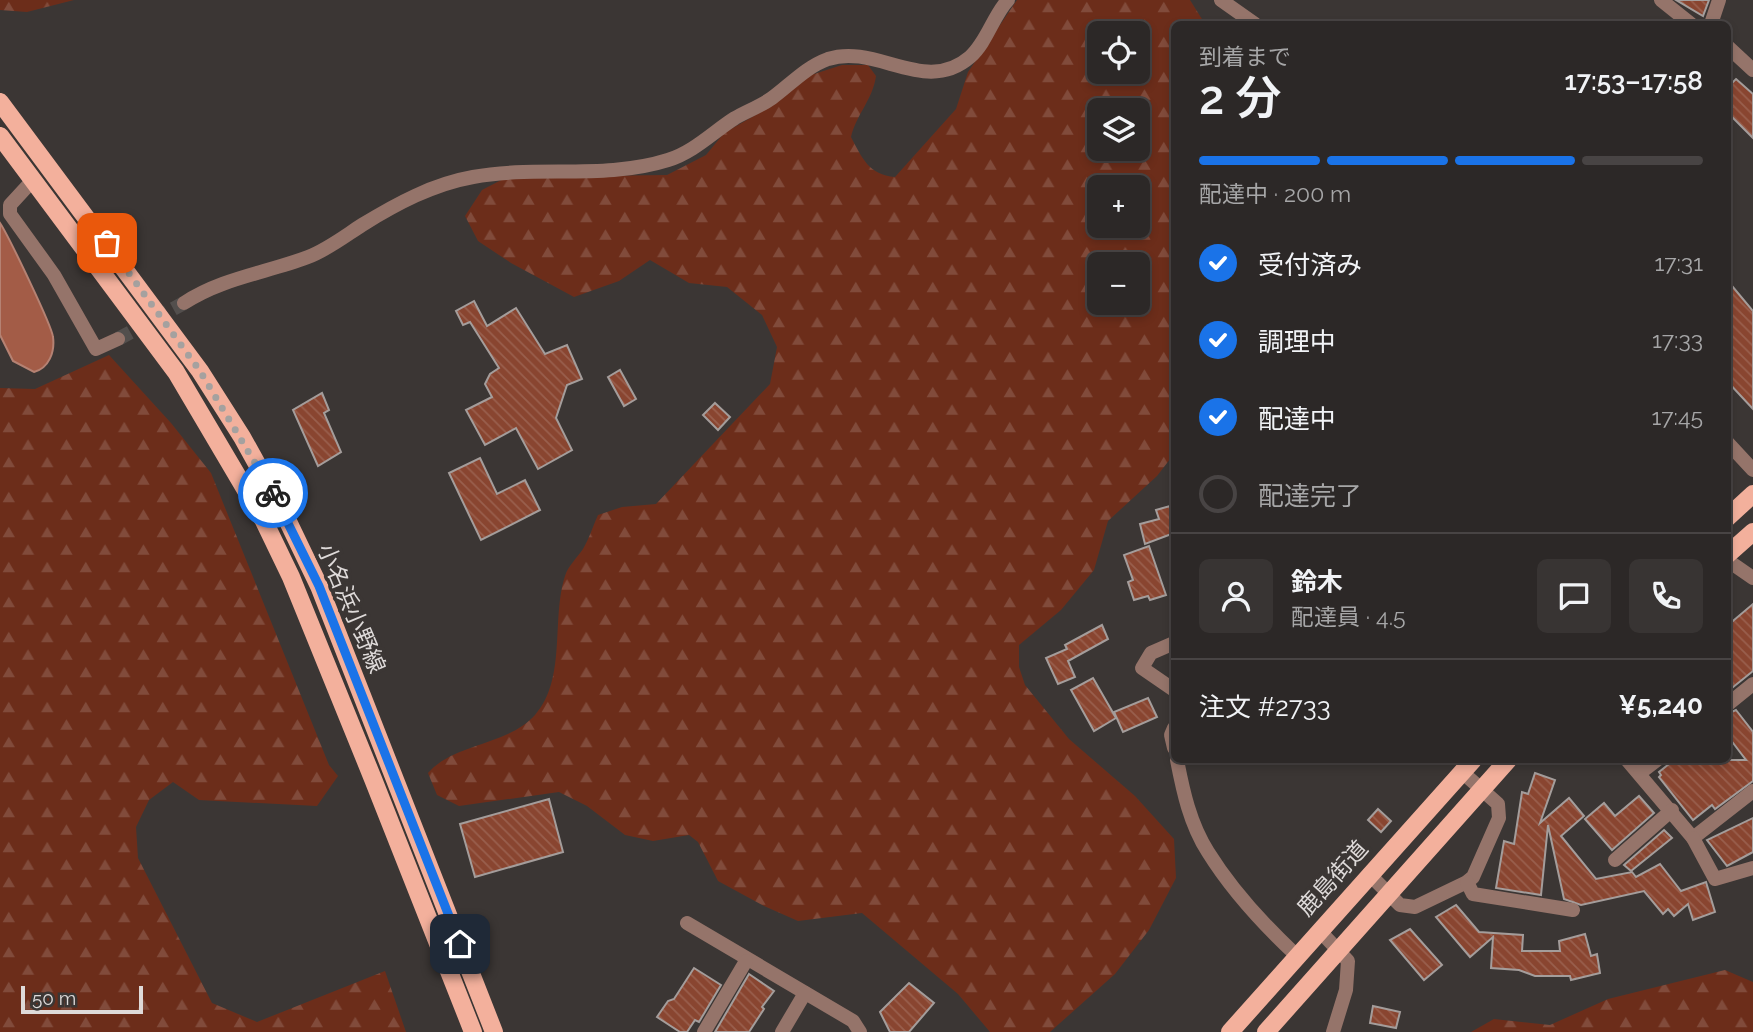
<!DOCTYPE html>
<html lang="ja">
<meta charset="utf-8">
<style>
body{margin:0;font-family:Raleway,"Noto Sans JP",sans-serif;background:#383433;color:#f1f3f6;height:100vh;display:flex;flex-direction:column;font-size:26px;white-space:nowrap}
*{box-sizing:border-box;margin:0}
p{font-size:23px;color:#a6a6a7}
.icon{flex:none;width:38px;height:38px;fill:none;stroke:currentColor;stroke-width:2;stroke-linecap:round;stroke-linejoin:round}
.map{position:relative;flex:1;overflow:hidden}
.panel{position:absolute;left:1171px;top:21px;width:560px;height:742px;display:flex;flex-direction:column;background:#2c2827;border-radius:10px;box-shadow:0 4px 10px #0003,0 0 0 2px #484444}
.panel>*{flex:none}
.controls{position:absolute;left:1087px;top:21px;display:grid;gap:14px}
.controls a{display:grid;place-items:center;width:63px;height:63px;border-radius:10px;background:#2c2827;box-shadow:0 4px 10px #0003,0 0 0 2px #484444;font-size:35px}
.scale{position:absolute;left:21px;bottom:18px;width:122px;box-sizing:border-box;padding-left:7px;border:4px solid #dedad9;border-top:0;font-size:19px;line-height:24px;white-space:nowrap;color:#dedad9;-webkit-text-stroke:5px #3b3634;paint-order:stroke}
.pin{position:absolute;display:grid;place-items:center;width:60px;height:60px;color:#fff;margin:-30px;border-radius:14px;box-shadow:0 4px 10px #0006}
.courier{position:absolute;display:grid;place-items:center;width:70px;height:70px;margin:-35px;border:5px solid #1a73e8;border-radius:50%;background:#fff;color:#222;box-shadow:0 2px 9px #0007}
.summary em{font-style:normal;font-weight:600}
.summary div{display:flex;flex-direction:column-reverse}
.summary{display:flex;align-items:center;justify-content:space-between;height:119px;padding:0 28px}
h1{font-size:46px;font-weight:600;line-height:52px}
.bar{display:grid;grid-template-columns:repeat(4,1fr);gap:10px 7px;align-content:center;height:84px;padding:0 28px}
.bar i{height:9px;border-radius:5px;background:#484444}
.bar .active{background:#1a73e8}
.bar p{grid-column:span 4}
.line{display:flex;align-items:center;gap:18px;padding:0 28px;border-top:2px solid #484444}
.line div{flex:1}
.round{display:grid;place-items:center;flex:none;width:74px;height:74px;border-radius:10px;background:#383433}
ol{padding:0 28px;list-style:none}
li{display:flex;align-items:center;gap:21px;height:77px}
li p{margin-inline-start:auto}
li .icon{padding:7px;border-radius:50%;background:#1a73e8;color:#fff;stroke-width:4}
li:last-child{color:#a6a6a7}
li i{width:38px;height:38px;border:4px solid #484444;border-radius:50%}
.map>svg:first-child{display:block}
.forest{fill:url(#forest-firs);fill-rule:evenodd}
.water{fill:#a35c47;stroke:#b58273;stroke-width:2}
.building{fill:url(#building-back-hatch);stroke:#a49d9b;stroke-width:2}
.lines{fill:none;stroke-linecap:round;stroke-linejoin:round}
.street-tunnel{stroke:#534f4d;stroke-width:14;stroke-dasharray:14 7;stroke-linecap:butt}
.street{stroke:#95746a;stroke-width:14}
.primary{stroke:#f3b09c;stroke-width:18}
.done{stroke:#a5a19f;stroke-width:7;stroke-dasharray:0 12.6}
.route{stroke:#1a73e8;stroke-width:9}
.labels{text-anchor:middle;dominant-baseline:central;stroke-width:7;stroke-linejoin:round;paint-order:stroke}
.street-label{font-size:23px;fill:#dedad9;stroke:#3b3634}
</style>
<div class="map">
<svg width="1753" height="1032" viewBox="0 0 1753 1032">
<defs>
<pattern id="forest-firs" width="22" height="20" patternUnits="userSpaceOnUse" patternTransform="scale(1.75)"><rect width="22" height="20" fill="#6c2d1a"/><path d="M5 1l3.5 6h-7zM16 11l3.5 6h-7z" fill="#814b3b"/></pattern>
<pattern id="building-back-hatch" width="6" height="6" patternUnits="userSpaceOnUse" patternTransform="scale(1.75)"><rect width="6" height="6" fill="#894530"/><path d="M-1 5l2 2M0 0l6 6M5-1l2 2" fill="none" stroke="#995f4d"/></pattern>
</defs>
<rect width="100%" height="100%" fill="#3b3634"/>
<g class="forest">
<polygon points="0,0 74,0 27,12 0,10"/>
<path d="M1017,0H1190L1205,24H1174V454L1157,476L1108,521L1094,570L1061,610L1019,645V667L1025,685L1069,739L1135,796L1174,839L1176,878L1149,930L1115,974L1050,1032H990L958,994L862,913L798,921L764,906L718,881L698,842L689,835L653,841L625,835L587,806L559,792L459,806L437,795L428,773C454,743 507,746 535,715C567,679 551,619 565,576C568,566 577,558 583,549C589,539 593,526 598,515L622,507L656,504L770,384L777,347L762,315L727,287L689,283L650,260L619,281L574,297L511,263L478,241L465,216L482,190L507,177L667,175L706,155L724,133L759,113L811,75L842,65H868L876,76C873,99 856,115 851,137C862,158 869,175 895,177L956,109L968,72ZM1099,33H1138V72H1099ZM1099,110H1138V149H1099ZM1099,187H1138V226H1099ZM1099,264H1138V303H1099Z"/>
<polygon points="109,355 171,423 211,473 329,765 338,776 317,806 199,800 173,782 149,800 136,827 138,858 212,1003 257,1022 385,971 406,1032 0,1032 0,388 35,389"/>
<polygon points="1725,970 1753,982 1753,1032 1471,1032 1494,1019 1550,1025 1608,999"/>
</g>
<path class="water" d="M0,223C8,235 52,326 53,337C55,352 49,368 34,372L13,361L0,335Z"/>
<g class="building">
<polygon points="1676,0 1709,0 1703,16"/>
<polygon points="1736,79 1753,94 1753,138 1728,113 1732,108 1727,104 1727,88"/>
<polygon points="1727,280 1753,311 1753,409 1727,381"/>
<polygon points="474,301 487,326 516,308 545,354 567,345 582,379 567,385 556,418 572,450 538,469 516,428 485,445 466,410 492,397 485,384 490,374 499,368 470,322 463,325 456,311"/>
<polygon points="620,370 636,399 624,406 608,377"/>
<polygon points="322,393 329,410 324,413 341,452 318,466 293,410"/>
<polygon points="715,403 730,417 718,430 703,415"/>
<polygon points="480,458 497,494 525,480 540,510 481,540 449,473"/>
<polygon points="1170,506 1174,533 1145,544 1140,524 1159,519 1156,510"/>
<polygon points="1149,546 1166,595 1150,600 1148,596 1134,600 1128,582 1133,580 1124,555"/>
<polygon points="1753,604 1753,671 1727,692 1727,626"/>
<polygon points="1102,625 1108,639 1068,661 1075,677 1058,684 1046,658 1067,649 1065,645"/>
<polygon points="1093,678 1116,718 1094,731 1071,690"/>
<polygon points="1148,698 1157,717 1123,732 1114,712"/>
<polygon points="1736,710 1753,732 1753,781 1715,809 1712,805 1693,820 1659,777 1661,775 1659,772 1674,760 1746,760 1727,735 1727,714"/>
<polygon points="1535,773 1555,780 1540,823 1569,798 1584,816 1561,836 1596,879 1632,872 1636,877 1660,864 1681,891 1706,882 1715,912 1693,920 1688,904 1674,916 1668,909 1663,914 1644,891 1581,905 1564,899 1548,825 1541,895 1496,888 1504,841 1514,844 1522,792 1528,794"/>
<polygon points="1639,796 1654,813 1612,850 1585,819 1604,803 1615,816"/>
<polygon points="549,799 563,852 475,877 460,824"/>
<polygon points="1378,809 1391,821 1381,832 1368,820"/>
<polygon points="1753,818 1753,852 1727,866 1707,840"/>
<polygon points="1664,830 1672,838 1631,871 1624,865"/>
<polygon points="1456,905 1479,932 1523,935 1522,951 1560,951 1559,941 1585,934 1591,956 1597,954 1600,973 1571,980 1570,976 1535,976 1519,970 1491,968 1493,937 1470,957 1436,917"/>
<polygon points="1410,929 1442,965 1424,980 1390,940"/>
<polygon points="694,968 721,985 699,1022 695,1020 687,1032 680,1032 657,1017 668,1001 674,999"/>
<polygon points="749,974 774,991 762,1007 764,1009 749,1032 715,1032"/>
<polygon points="909,983 934,1003 909,1032 890,1032 880,1012"/>
<polygon points="1373,1006 1400,1012 1396,1028 1370,1023"/>
</g>
<g class="lines">
<polyline class="street-tunnel" points="118,339 184,303"/>
<g class="street">
<polyline points="1221,0 1255,24"/>
<polyline points="1661,0 1691,24"/>
<polyline points="1711,24 1719,0"/>
<polyline points="1727,46 1753,70"/>
<polyline points="33,180 10,205 10,214 54,275 96,349 118,339"/>
<path d="M184,303C222,278 266,273 308,257C327,250 345,236 362,225C396,204 433,184 473,177C537,165 605,180 668,160C694,152 713,132 735,118C747,111 761,106 772,98C791,84 806,67 828,59C877,43 925,96 970,57C987,42 993,16 1008,0"/>
<polyline points="1727,442 1753,470"/>
<polyline points="1727,560 1753,578"/>
<polyline points="1174,643 1151,653 1142,668 1174,690"/>
<polyline points="1727,705 1753,684"/>
<polyline points="1174,728 1171,735 1174,748"/>
<path d="M1177,760C1183,791 1190,824 1208,852C1231,889 1265,926 1296,955"/>
<polyline points="1627,760 1693,838 1753,791"/>
<polyline points="1640,773 1657,760"/>
<polyline points="1693,838 1715,879 1753,868"/>
<polyline points="1615,860 1672,810"/>
<polyline points="1369,874 1400,905 1415,907 1467,882 1473,877 1499,818 1498,804 1461,771"/>
<polyline points="1467,882 1473,894 1573,910"/>
<polyline points="687,923 853,1021 860,1032"/>
<polyline points="1319,930 1348,961 1346,990 1333,1032"/>
<polyline points="704,1032 746,961"/>
<polyline points="782,1032 805,993"/>
</g>
<g class="primary">
<polyline points="0,102 200,371 242,437 283,511 319,586 494,1032"/>
<polyline points="0,136 176,372 264,521 291,577 373,779 473,1032"/>
<polyline points="1727,518 1753,494"/>
<polyline points="1727,555 1753,532"/>
<polyline points="1230,1032 1473,760"/>
<polyline points="1266,1032 1508,760"/>
</g>
</g>
<g class="lines">
<polyline class="done" points="107,243 200,371 273,493"/>
<polyline class="route" points="273,493 319,586 460,944"/>
</g>
<g class="labels">
<g class="street-label">
<text transform="translate(352 608) rotate(67)">小名浜小野線</text>
<text transform="translate(1332 878) rotate(-48)">鹿島街道</text>
</g>
</g>
</svg>
<div class="controls">
<a><svg class="icon" aria-label="locate" viewBox="0 0 24 24"><circle cx="12" cy="12" r="6"/><path d="M12 2v4M12 18v4M2 12h4M18 12h4"/></svg></a>
<a><svg class="icon" aria-label="layers" viewBox="0 0 24 24"><path d="M12 4l9 5-9 5-9-5zM3 14l9 5 9-5"/></svg></a>
<a>+</a>
<a>−</a>
</div>
<div class="scale">50 m</div>
<div class="pin" style="left:107px;top:243px;background:#ea580c"><svg class="icon" aria-label="bag" viewBox="0 0 24 24"><path d="M5 8h14l-1 12H6zM9 8a3 3 0 0 1 6 0"/></svg></div>
<div class="pin" style="left:460px;top:944px;background:#1f2937"><svg class="icon" aria-label="home" viewBox="0 0 24 24"><path d="M3 11l9-7 9 7M6 9v11h12V9"/></svg></div>
<div class="courier" style="left:273px;top:493px"><svg class="icon" aria-label="bike" viewBox="0 0 24 24"><circle cx="6" cy="16" r="4"/><circle cx="18" cy="16" r="4"/><path d="M6 16l4-8h5l3 8M10 8l3 8H6M13 5h3"/></svg></div>
<section class="panel">
<div class="summary"><div><h1>2 分</h1><p>到着まで</p></div><em>17:53–17:58</em></div>
<div class="bar"><i class="active"></i><i class="active"></i><i class="active"></i><i></i><p>配達中 · 200 m</p></div>
<ol>
<li><svg class="icon" aria-label="check" viewBox="0 0 24 24"><path d="M5 12l5 5 9-10"/></svg>受付済み<p>17:31</p></li>
<li><svg class="icon" aria-label="check" viewBox="0 0 24 24"><path d="M5 12l5 5 9-10"/></svg>調理中<p>17:33</p></li>
<li><svg class="icon" aria-label="check" viewBox="0 0 24 24"><path d="M5 12l5 5 9-10"/></svg>配達中<p>17:45</p></li>
<li><i></i>配達完了</li>
</ol>
<div class="line" style="height:126px"><a class="round"><svg class="icon" aria-label="person" viewBox="0 0 24 24"><circle cx="12" cy="8" r="4"/><path d="M4 21q1-7 8-7t8 7"/></svg></a><div><b>鈴木</b><p>配達員 · 4.5</p></div><a class="round"><svg class="icon" aria-label="chat" viewBox="0 0 24 24"><path d="M4 5h16v11H9l-5 4z"/></svg></a><a class="round"><svg class="icon" aria-label="phone" viewBox="0 0 24 24"><path d="M5 4h4l2 5-3 2q2 4 5 5l2-3 5 2v4C11 20 4 13 5 4z"/></svg></a></div>
<div class="line" style="height:91px"><div>注文 #2733</div><b>¥5,240</b></div>
</section>
</div>
